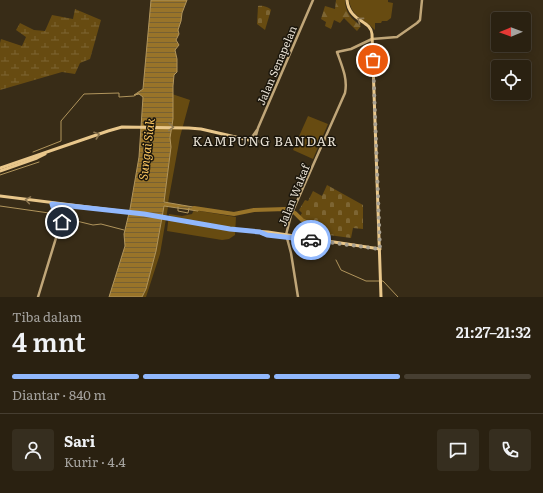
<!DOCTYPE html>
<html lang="id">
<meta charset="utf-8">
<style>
body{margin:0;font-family:Literata,serif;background:#362e1f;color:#f1f3f6;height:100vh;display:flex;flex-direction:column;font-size:15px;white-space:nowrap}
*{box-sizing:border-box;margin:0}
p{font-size:13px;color:#a5a39f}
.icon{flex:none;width:22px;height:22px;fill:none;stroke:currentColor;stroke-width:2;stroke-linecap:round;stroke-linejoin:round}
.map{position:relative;height:297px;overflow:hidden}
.drawer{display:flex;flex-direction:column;background:#2a2111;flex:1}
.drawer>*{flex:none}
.needle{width:26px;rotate:269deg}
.controls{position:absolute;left:491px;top:12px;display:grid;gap:8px}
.controls a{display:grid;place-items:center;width:40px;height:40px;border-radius:4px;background:#2a2111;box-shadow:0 2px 10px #0003,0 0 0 1px #463e31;font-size:20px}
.pin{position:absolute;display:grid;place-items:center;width:34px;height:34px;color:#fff;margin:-17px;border:2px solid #fff;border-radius:50%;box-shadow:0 1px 4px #0007}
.courier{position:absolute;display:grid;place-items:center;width:40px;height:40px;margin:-20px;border:3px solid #91b8fd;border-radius:50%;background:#fff;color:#222;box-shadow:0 1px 5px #0007}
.headline em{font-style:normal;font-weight:600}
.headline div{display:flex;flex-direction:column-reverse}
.headline{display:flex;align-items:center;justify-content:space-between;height:68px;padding:0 12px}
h1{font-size:26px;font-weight:600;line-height:30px}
.bar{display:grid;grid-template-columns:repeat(4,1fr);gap:6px 4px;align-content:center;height:48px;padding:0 12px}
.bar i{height:5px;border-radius:3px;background:#463e31}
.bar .active{background:#91b8fd}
.bar p{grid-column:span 4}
.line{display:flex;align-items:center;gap:10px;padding:0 12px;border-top:1px solid #463e31}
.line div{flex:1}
.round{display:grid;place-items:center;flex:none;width:42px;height:42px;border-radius:4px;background:#362e1f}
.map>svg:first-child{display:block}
.green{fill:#674b11}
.forest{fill:url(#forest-firs)}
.wetland{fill:url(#wetland-marsh)}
.cemetery{fill:url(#cemetery-stones)}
.water{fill:url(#water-rules);stroke:#b1955c}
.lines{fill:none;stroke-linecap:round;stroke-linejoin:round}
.stream{stroke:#b1955c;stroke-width:1}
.river{stroke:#997429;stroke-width:4}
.secondary{stroke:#c0a678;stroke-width:2.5}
.primary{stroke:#e9c78b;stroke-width:3}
.oneway{stroke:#8c7752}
.done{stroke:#aaa292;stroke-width:4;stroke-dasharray:0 7.2}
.route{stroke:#91b8fd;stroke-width:5}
.labels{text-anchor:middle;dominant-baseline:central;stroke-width:3;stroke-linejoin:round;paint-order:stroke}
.street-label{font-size:11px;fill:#e8e1d4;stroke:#1b160c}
.water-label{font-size:12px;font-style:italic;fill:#fac561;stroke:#1b160c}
.quarter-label{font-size:13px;letter-spacing:1px;fill:#e8e1d4;stroke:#1b160c}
</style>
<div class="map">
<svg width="543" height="297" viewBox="0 0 543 297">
<defs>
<pattern id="forest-firs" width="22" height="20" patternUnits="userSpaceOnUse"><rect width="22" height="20" fill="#674b11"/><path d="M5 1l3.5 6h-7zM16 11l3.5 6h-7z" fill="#7d6533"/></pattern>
<pattern id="wetland-marsh" width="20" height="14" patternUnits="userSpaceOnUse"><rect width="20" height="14" fill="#674b11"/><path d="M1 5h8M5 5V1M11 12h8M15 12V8" fill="none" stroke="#7d6533"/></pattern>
<pattern id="cemetery-stones" width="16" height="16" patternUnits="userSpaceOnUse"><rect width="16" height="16" fill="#674b11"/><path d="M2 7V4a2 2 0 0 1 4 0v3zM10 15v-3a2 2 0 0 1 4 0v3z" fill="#7d6533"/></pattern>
<pattern id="water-rules" width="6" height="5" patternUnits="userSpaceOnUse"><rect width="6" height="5" fill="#997429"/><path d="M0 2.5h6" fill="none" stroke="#786132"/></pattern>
</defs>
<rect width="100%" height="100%" fill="#382c17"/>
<g class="green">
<path d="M349,0H388V2L393,3L391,18L387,21H382L381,23H375V30C364,18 352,18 349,0Z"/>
<polygon points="172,94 190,100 180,137 168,203 164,202 171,147 170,138 173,119"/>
<polygon points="308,116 328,124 313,159 293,150"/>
<polygon points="164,206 168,207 160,254 146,297 142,297 146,289 156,251"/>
<polygon points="194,210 236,217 235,235 229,239 222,240 167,231 169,214 182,216 192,214"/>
</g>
<path class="forest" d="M336,0H345C345,13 352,19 361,26L357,31L344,18L340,23L334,20L331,29L325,26L326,22L321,19L325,6L335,9Z"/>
<polygon class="wetland" points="75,9 101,20 90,59 80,63 75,74 62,72 0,90 0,43 1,39 22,46 26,37 16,30 20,23 34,30 45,31 52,15 73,19"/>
<g class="cemetery">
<path d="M258,6C262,5 269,7 271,10L265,30L257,24Z"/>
<path d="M327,185L363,205V229L353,228L351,238L321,234C313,223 306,224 300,216L302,213L299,210L305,200L308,201L313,191L322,196Z"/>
</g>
<polygon class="water" points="151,0 187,0 182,13 181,21 178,30 179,34 176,40 179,45 175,50 177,59 177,72 174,75 173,86 173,119 170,138 171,147 164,202 199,208 198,211 164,206 156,251 146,289 142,297 109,297 125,246 124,234 130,209 139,157 143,97 139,94 134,95 143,89"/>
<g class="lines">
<g class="stream">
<polyline points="33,152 61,141 61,121 84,94 119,93 119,97 134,96 139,93"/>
<polyline points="0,175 39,162"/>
<polyline points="0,206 56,214 60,217 93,225 101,224 124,230"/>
<polyline points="178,207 178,211 188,213 189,208"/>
<polyline points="336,260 341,270 366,281 383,281 398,297"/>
</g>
<polyline class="river" points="194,208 234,214 254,210 286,209 295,213 302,220 312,225 315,228 320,236"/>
<g class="secondary">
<polyline points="250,140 257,130"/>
<polyline points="263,144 255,139 258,128 313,0"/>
<path d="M286,235L291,215L345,93C348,79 342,66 337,52L351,49L372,39L397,37L417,23L420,20L422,0"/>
<polyline points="287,238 291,253 298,297"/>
<polyline points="38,297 63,215 64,212 54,210 52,204"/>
</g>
<g class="primary">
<path d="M347,0C349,22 371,20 372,34L381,297"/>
<polyline points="0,168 108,131 122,127 189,128 201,129 253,141"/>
<polyline points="0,171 37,158 45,154"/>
<polyline points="0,196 144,214 230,229 268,232 380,249"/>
<polyline points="261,233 267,235 306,240 311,240"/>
</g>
</g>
<defs><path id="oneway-chevron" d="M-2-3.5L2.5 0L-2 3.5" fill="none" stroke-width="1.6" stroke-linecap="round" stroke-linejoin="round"/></defs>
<g class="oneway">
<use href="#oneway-chevron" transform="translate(360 20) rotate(-144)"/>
<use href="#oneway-chevron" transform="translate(171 127) rotate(1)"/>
<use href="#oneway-chevron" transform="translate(97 135) rotate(-19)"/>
<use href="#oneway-chevron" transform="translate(28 200) rotate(-171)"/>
</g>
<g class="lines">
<polyline class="done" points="311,240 380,249 373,60"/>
<polyline class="route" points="62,222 64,212 54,210 52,204 144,214 230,229 260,232 267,235 311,240"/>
</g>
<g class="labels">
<g class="street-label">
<text transform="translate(276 65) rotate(-67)">Jalan Senapelan</text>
<text transform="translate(293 195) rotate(-68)">Jalan Wakaf</text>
</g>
<g class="water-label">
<text transform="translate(146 149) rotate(-83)">Sungai Siak</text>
</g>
<g class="quarter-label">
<text x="265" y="140">KAMPUNG BANDAR</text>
</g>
</g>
</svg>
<div class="controls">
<a><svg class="needle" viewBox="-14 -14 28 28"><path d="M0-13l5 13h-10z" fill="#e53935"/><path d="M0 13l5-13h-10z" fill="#a5a39f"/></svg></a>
<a><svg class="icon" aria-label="locate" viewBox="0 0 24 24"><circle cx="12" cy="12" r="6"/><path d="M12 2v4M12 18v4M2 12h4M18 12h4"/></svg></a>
</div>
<div class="pin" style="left:373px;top:60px;background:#ea580c"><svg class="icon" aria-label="bag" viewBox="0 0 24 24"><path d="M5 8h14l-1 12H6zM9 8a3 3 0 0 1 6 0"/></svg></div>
<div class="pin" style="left:62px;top:222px;background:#1f2937"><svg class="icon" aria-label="home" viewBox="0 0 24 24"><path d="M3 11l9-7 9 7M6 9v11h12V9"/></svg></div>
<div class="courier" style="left:311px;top:240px"><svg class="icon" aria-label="car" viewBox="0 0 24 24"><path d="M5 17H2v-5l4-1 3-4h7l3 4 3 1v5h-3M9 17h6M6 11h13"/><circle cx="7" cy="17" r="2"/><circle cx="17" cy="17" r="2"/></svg></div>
</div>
<section class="drawer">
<div class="headline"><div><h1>4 mnt</h1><p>Tiba dalam</p></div><em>21:27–21:32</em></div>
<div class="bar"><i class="active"></i><i class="active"></i><i class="active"></i><i></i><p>Diantar · 840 m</p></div>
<div class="line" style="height:72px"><a class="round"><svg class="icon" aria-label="person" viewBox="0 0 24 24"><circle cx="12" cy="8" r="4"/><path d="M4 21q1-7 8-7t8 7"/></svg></a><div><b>Sari</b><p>Kurir · 4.4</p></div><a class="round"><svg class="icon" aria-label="chat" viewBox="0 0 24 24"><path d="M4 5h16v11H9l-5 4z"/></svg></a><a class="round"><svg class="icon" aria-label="phone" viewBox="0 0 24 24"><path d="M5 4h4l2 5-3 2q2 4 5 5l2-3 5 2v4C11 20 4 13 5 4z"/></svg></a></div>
</section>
